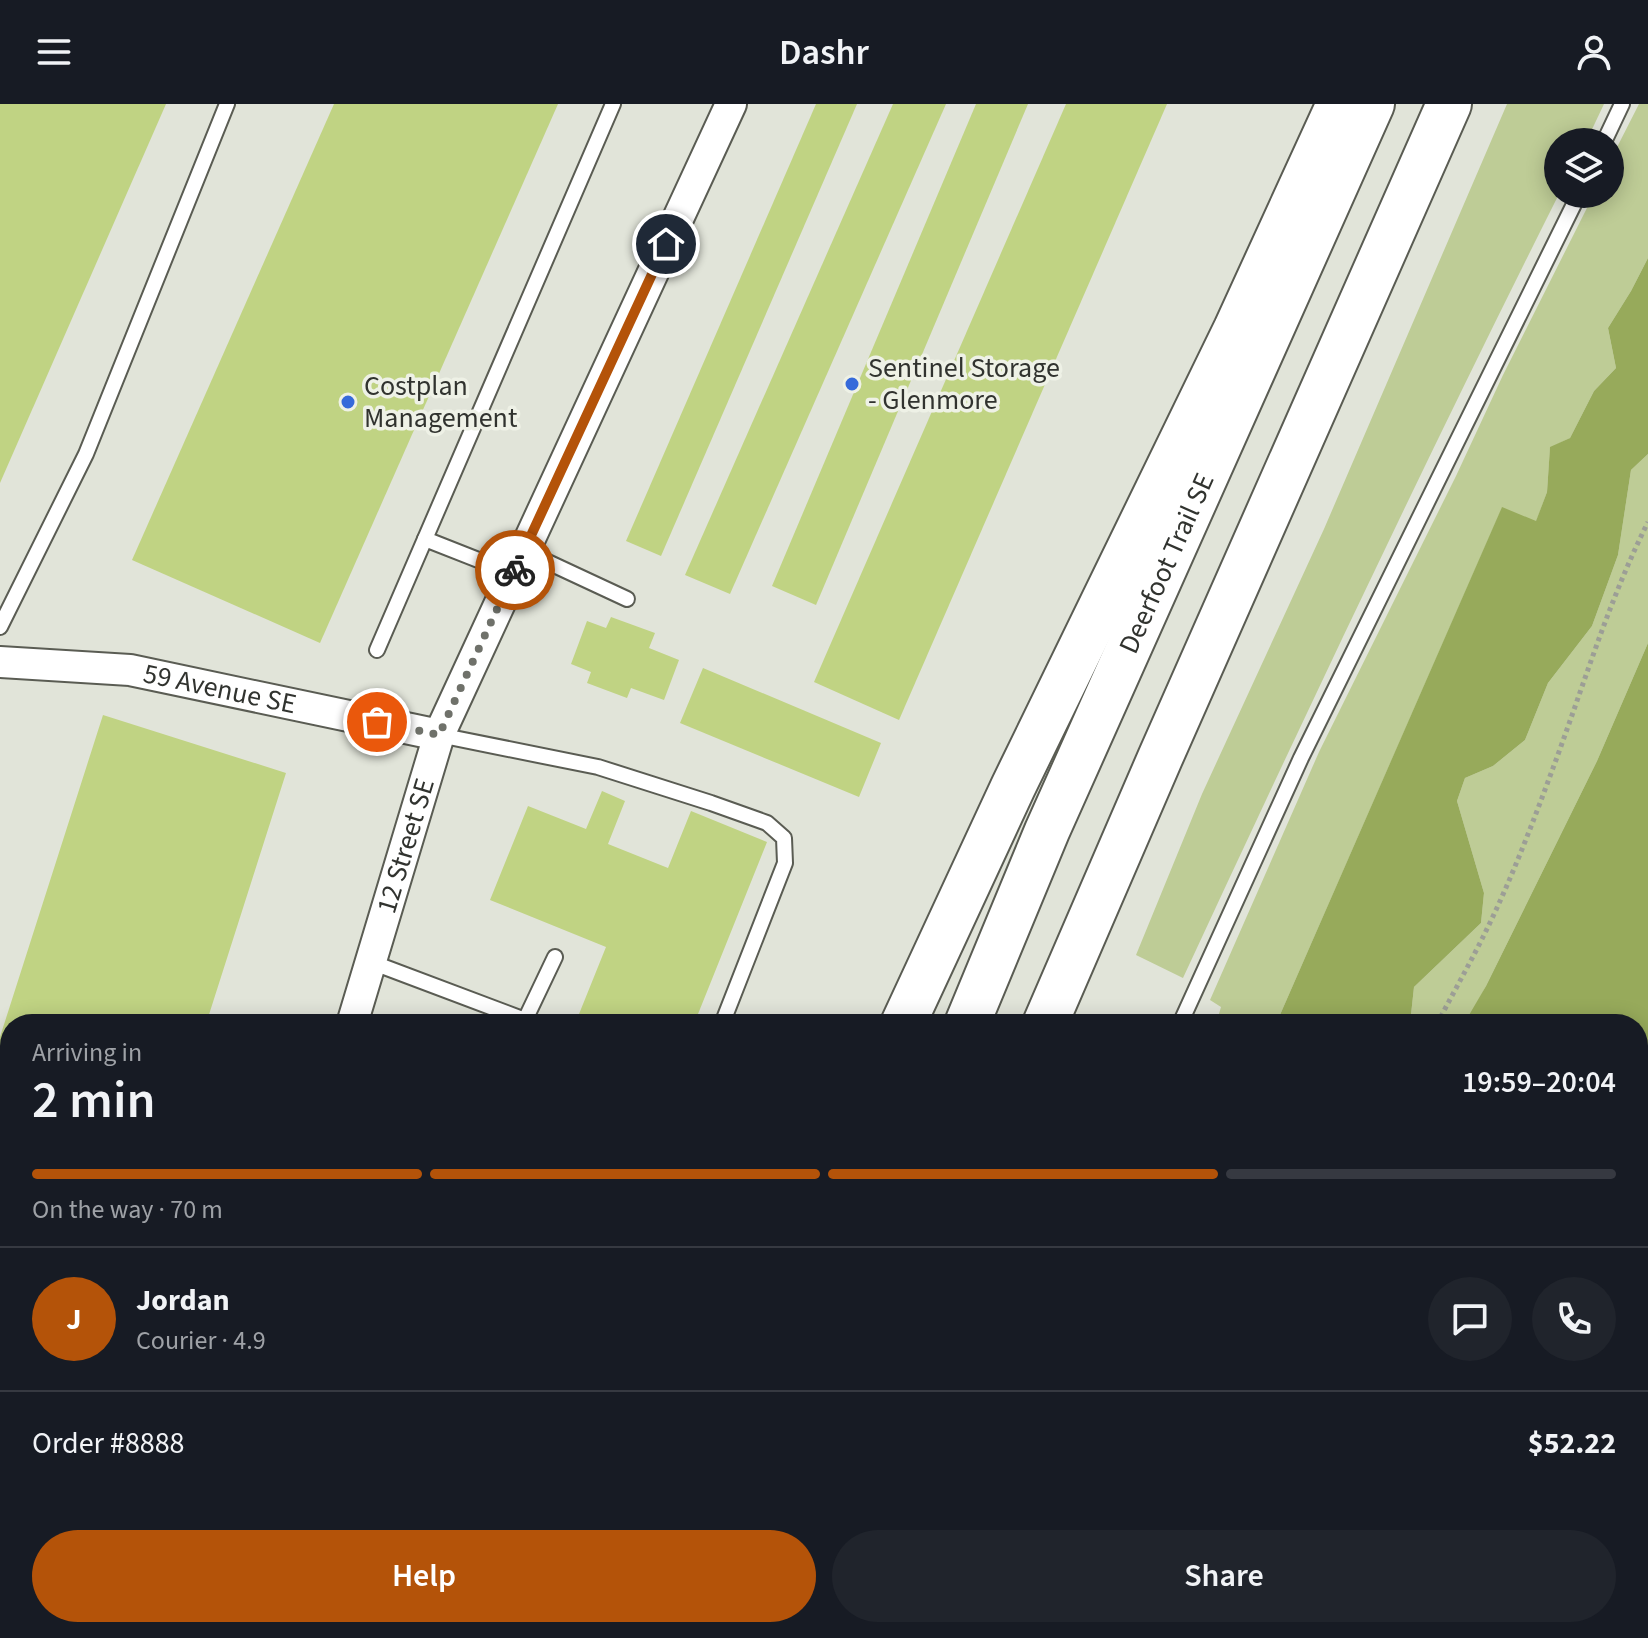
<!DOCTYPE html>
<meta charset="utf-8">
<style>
body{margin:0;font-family:"Source Sans 3",sans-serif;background:#20242c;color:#f1f3f6;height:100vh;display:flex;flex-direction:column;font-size:30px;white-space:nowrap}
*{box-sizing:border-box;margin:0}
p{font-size:26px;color:#9ea1a6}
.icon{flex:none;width:44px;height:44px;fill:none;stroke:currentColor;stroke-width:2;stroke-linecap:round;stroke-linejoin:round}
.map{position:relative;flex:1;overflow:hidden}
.sheet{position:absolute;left:0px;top:910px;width:1648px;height:624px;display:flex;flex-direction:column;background:#171b24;border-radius:32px 32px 0 0;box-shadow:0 4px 20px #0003}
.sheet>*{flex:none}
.fabs{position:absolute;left:1544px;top:24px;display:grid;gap:16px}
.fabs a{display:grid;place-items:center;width:80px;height:80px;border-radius:50%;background:#171b24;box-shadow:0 4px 20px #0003;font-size:40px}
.pin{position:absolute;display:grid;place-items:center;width:68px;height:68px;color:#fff;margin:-34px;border:4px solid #fff;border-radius:50%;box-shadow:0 2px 8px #0007}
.courier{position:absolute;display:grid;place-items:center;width:80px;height:80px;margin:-40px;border:6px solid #b45309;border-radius:50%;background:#fff;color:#222;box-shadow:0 2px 10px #0007}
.headline em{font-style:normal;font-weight:600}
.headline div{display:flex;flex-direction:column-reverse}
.headline{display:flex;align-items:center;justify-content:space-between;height:136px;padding:0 32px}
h1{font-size:52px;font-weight:600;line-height:60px}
.bar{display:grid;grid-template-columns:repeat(4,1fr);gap:12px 8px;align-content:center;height:96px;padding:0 32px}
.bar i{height:10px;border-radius:6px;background:#363941}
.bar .active{background:#b45309}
.bar p{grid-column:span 4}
.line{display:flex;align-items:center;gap:20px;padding:0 32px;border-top:2px solid #363941}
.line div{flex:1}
.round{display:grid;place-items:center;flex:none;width:84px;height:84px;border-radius:42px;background:#20242c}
.cta{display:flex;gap:16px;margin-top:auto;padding:16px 32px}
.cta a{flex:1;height:92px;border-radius:48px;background:#b45309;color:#fff;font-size:32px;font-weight:600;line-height:92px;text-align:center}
.cta a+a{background:#20242c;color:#f1f3f6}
header{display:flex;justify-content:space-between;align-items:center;height:104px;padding:0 32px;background:#171b24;font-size:36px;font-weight:600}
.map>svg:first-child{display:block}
.green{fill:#becc96}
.forest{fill:#97aa5b}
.building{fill:#c0d383}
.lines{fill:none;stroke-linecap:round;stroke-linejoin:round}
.lane-casing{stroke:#5a5c53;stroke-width:18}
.street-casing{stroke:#5a5c53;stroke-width:34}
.highway-casing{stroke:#5a5c53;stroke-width:48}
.path{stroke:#9c9e96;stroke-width:5;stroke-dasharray:4 4;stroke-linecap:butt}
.lane{stroke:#fff;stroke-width:14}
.street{stroke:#fff;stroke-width:30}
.highway{stroke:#fff;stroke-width:44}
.done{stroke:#6f716a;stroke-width:8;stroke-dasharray:0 14.4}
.route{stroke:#b45309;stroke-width:10}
.poi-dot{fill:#366ada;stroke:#eef1e6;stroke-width:3}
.labels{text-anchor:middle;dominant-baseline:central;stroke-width:7;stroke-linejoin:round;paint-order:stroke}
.poi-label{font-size:28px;fill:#31332f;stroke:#eef1e6;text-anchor:start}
.street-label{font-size:28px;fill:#31332f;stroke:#eef1e6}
</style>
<header><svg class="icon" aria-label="menu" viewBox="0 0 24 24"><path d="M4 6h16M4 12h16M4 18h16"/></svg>Dashr<svg class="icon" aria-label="person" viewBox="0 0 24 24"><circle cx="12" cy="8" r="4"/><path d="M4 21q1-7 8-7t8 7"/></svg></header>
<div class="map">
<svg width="1648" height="1534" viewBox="0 0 1648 1534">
<rect width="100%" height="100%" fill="#e1e4d9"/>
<g class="green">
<path d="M1507,0H1604L1586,38H1558V90H1559C1429,349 1305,611 1183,874L1136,851L1202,690L1324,425Z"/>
<polygon points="1639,0 1648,0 1648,154 1631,187 1608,224 1616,264 1594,287 1570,334 1550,344 1547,388 1536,418 1502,404 1276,920 1216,920 1221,903 1210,896 1319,648 1456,372 1503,271 1594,90 1610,90 1610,57"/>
<polygon points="1648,350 1648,539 1597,657 1486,882 1466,920 1410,920 1414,883 1481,819 1484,789 1457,697 1465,674 1493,662 1525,636 1548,579 1592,522 1618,451 1631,366"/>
<polygon points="1022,1524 1132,1524 1131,1534 1021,1534"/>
</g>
<g class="forest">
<polygon points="1648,154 1648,350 1631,366 1618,451 1592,522 1548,579 1525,636 1493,662 1465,674 1457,697 1484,789 1481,819 1414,883 1410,920 1276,920 1502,403 1536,417 1547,388 1550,343 1570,334 1594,287 1616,264 1608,224 1631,187"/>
<polygon points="1648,539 1648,1415 1638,1417 1638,920 1466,920 1465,918 1486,882 1597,657"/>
</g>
<g class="building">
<polygon points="0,0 166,0 0,379"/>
<polygon points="334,0 558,0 320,539 132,456"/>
<polygon points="816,0 857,0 661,452 626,437"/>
<polygon points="893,0 946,0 730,490 685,471"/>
<polygon points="976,0 1028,0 816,501 772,482"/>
<polygon points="1066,0 1167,0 899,616 814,578"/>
<polygon points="611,513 655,529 649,544 679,556 664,596 631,584 627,594 587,579 591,568 571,560 587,517 606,524"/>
<polygon points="703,564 881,639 859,693 680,619"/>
<polygon points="103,611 286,669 206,920 10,920 10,1524 12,1524 9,1534 0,1534 0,933"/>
<polygon points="602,687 625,697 608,740 668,764 691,707 767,738 694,920 575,920 606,843 490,796 528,702 586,725"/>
<polygon points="262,1524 373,1524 370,1534 259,1534"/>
</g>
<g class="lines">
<g class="lane-casing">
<g id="lane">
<polyline points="1604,38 1622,0"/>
<polyline points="425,435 514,470"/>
<polyline points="524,447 627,495"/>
<polyline points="0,523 86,350 227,0"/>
<polyline points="377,546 613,0"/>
<polyline points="439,631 598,663 711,699 767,719 784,734 785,759 722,920"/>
<polyline points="371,858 525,916 555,853"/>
<polyline points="1180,920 1301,654 1579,90"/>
<polyline points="1638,1438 1648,1436"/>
<polyline points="960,1534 962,1524"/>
<polyline points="1239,1534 1265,1524"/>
</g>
</g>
<g class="street-casing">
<g id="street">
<path id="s1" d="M0,558L130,566L439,631"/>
<path id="s2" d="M352,920L439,631L731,0"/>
<polyline points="169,1534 172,1524"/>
</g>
</g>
<g class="highway-casing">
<g id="highway">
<polyline points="903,920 1013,683 1236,225 1339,0"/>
<path id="s3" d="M967,920L1047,727L1372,0"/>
<polyline points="1045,920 1160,654 1449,0"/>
<polyline points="646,1534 650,1524"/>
<polyline points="719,1534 723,1524"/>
<polyline points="833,1534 836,1524"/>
</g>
</g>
<path class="path" d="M1437,920C1452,891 1468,863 1483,833C1510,779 1532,721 1553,664C1584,581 1608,498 1648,418"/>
<use href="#lane" class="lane"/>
<use href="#street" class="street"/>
<use href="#highway" class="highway"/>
</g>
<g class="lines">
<polyline class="done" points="377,618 439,631 515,466"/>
<polyline class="route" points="515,466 666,140"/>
</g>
<g class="poi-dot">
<circle cx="852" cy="280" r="8"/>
<circle cx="348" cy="298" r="8"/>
</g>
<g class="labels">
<g class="poi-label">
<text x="868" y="264">Sentinel Storage<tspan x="868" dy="32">- Glenmore</tspan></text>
<text x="364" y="282">Costplan<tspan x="364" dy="32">Management</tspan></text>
</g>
<g class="street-label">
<text stroke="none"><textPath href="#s3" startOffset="502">Deerfoot Trail SE</textPath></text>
<text stroke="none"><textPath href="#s1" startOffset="222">59 Avenue SE</textPath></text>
<text stroke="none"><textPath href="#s2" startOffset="186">12 Street SE</textPath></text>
</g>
</g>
</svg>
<div class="fabs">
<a><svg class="icon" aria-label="layers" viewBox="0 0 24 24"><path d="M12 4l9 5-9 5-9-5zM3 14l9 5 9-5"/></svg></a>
</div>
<div class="pin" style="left:377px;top:618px;background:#ea580c"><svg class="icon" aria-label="bag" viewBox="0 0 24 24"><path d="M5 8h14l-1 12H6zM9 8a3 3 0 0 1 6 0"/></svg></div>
<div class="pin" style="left:666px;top:140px;background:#1f2937"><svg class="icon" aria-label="home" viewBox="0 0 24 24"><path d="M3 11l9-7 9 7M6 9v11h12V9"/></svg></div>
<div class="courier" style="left:515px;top:466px"><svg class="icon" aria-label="bike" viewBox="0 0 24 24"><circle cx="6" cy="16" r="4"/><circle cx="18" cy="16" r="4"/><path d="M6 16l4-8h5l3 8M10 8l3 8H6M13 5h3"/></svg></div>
<section class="sheet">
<div class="headline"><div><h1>2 min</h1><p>Arriving in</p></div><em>19:59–20:04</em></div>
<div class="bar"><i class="active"></i><i class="active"></i><i class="active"></i><i></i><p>On the way · 70 m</p></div>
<div class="line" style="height:144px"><b class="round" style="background:#b45309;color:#fff">J</b><div><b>Jordan</b><p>Courier · 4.9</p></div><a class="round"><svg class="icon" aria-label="chat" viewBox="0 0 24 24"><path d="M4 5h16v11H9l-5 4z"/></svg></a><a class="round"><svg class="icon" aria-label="phone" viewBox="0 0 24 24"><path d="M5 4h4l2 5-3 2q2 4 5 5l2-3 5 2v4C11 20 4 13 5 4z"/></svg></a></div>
<div class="line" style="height:104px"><div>Order #8888</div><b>$52.22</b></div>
<div class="cta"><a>Help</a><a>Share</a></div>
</section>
</div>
